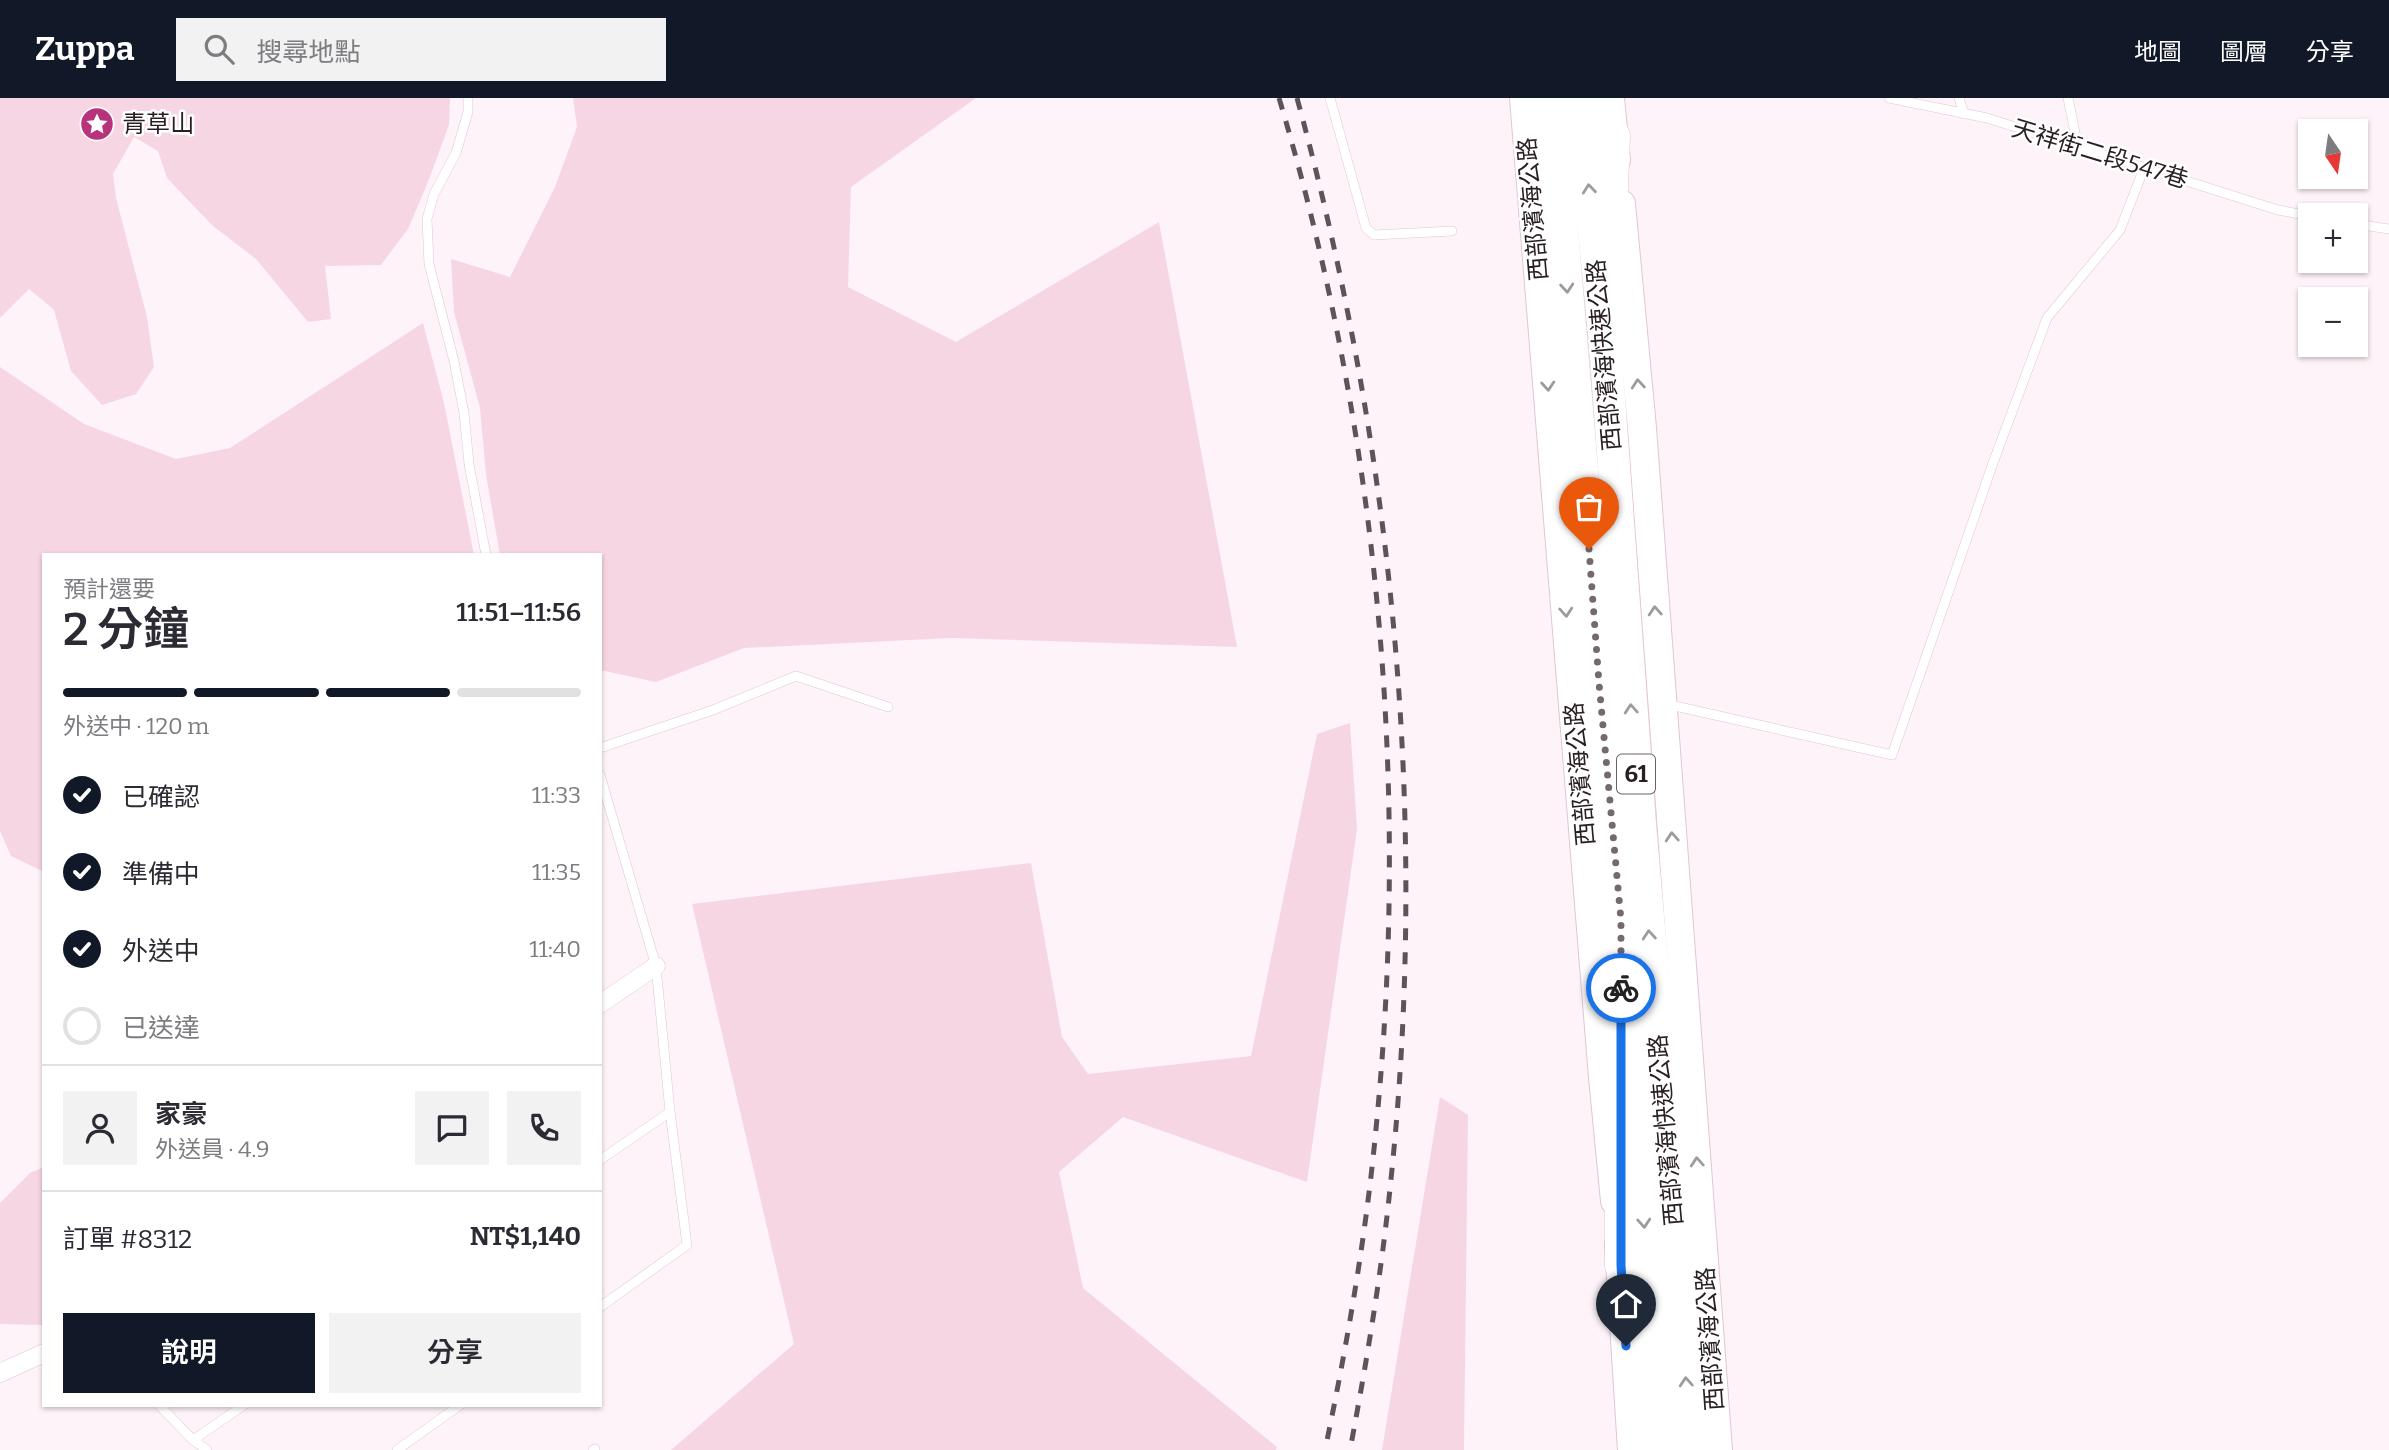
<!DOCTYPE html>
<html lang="zh-TW">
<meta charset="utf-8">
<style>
body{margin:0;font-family:Bitter,"Noto Sans TC",serif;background:#f2f2f3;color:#2b2b33;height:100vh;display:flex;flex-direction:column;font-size:26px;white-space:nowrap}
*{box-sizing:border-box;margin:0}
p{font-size:23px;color:#7c7c81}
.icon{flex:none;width:38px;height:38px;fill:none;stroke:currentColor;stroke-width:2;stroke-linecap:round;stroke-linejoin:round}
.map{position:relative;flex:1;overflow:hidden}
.drawer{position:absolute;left:42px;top:455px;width:560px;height:854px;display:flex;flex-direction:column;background:#fff;border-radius:0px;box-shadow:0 2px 5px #0004}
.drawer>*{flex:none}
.needle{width:46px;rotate:167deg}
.buttons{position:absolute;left:2298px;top:21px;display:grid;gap:14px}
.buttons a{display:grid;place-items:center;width:70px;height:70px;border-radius:0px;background:#fff;box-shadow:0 2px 5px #0004;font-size:35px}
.pin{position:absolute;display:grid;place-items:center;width:60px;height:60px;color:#fff;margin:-72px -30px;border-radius:50% 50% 50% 0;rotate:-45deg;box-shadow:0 0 7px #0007}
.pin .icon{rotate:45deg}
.courier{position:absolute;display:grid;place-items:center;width:70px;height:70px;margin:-35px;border:5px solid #1a73e8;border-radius:50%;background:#fff;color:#222;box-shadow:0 2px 9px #0007}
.headline em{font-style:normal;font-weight:600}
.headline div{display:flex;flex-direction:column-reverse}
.headline{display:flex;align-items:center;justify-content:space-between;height:119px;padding:0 21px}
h1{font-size:46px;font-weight:600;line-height:52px}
.bar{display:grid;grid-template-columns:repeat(4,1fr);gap:10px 7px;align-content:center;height:84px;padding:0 21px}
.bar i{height:9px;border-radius:5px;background:#e1e1e2}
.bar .selected{background:#111827}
.bar p{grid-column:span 4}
.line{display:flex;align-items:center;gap:18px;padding:0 21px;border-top:2px solid #e1e1e2}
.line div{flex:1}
.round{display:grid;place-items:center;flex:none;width:74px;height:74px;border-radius:0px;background:#f2f2f3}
ol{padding:0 21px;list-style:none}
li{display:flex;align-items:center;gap:21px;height:77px}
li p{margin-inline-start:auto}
li .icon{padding:7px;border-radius:50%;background:#111827;color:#fff;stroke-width:4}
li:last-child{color:#7c7c81}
li i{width:38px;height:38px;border:4px solid #e1e1e2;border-radius:50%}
.action{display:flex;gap:14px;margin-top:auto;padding:14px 21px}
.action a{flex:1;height:80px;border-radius:0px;background:#111827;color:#fff;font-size:28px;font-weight:600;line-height:80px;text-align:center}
.action a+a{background:#f2f2f3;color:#2b2b33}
header{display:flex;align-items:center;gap:42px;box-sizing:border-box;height:98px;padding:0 35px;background:#111827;color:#fff}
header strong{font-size:33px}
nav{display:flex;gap:38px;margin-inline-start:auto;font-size:24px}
.search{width:490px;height:63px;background:#f2f2f3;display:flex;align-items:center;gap:18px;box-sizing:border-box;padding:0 24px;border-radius:0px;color:#7c7c81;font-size:26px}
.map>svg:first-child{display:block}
.green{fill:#f7d6e3}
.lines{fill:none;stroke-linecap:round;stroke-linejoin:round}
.lane-casing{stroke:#e1c6d1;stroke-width:10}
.street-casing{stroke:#e1c6d1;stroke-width:19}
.primary-casing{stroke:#e1c6d1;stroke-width:30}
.highway-casing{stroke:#e1c6d1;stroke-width:33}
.lane{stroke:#fff;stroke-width:9}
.street{stroke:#fff;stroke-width:18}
.primary{stroke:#fff;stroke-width:28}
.highway{stroke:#fff;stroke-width:32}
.rail{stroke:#5e5458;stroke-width:5;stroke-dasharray:12 12;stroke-linecap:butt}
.oneway{stroke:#9f9a9c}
.done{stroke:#74696e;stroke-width:7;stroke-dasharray:0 12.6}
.route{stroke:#1a73e8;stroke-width:9}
.labels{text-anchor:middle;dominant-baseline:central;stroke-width:5;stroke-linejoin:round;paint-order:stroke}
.shield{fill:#fff;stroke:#696265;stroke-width:2}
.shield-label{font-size:23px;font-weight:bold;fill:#291f23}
.poi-label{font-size:24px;fill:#291f23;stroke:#fff;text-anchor:start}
.street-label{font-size:24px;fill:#291f23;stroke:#fff}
</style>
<header>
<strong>Zuppa</strong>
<div class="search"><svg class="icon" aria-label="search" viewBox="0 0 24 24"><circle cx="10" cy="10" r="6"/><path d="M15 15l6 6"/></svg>搜尋地點</div>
<nav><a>地圖</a><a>圖層</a><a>分享</a></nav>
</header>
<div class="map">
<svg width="2389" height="1352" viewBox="0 0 2389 1352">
<rect width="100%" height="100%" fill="#fef3f8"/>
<g class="green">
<polygon points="0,0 450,0 449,27 428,84 408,131 381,167 325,168 331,221 308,224 256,161 213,128 167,80 158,53 134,39 113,76 116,100 147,219 154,269 136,296 102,307 71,273 54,212 29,191 0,220"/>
<polygon points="573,0 976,0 851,89 848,189 956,244 1159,124 1237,549 951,540 744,550 656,584 600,572 600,457 500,457 486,377 480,310 454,214 451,161 510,179 555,89 577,29"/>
<polygon points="423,225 444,305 474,457 44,457 44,774 11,758 0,733 0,269 84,326 176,361 230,350"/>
<polygon points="1350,625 1357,731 1307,1084 1123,1019 1059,1074 1083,1190 1277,1349 1276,1352 671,1352 794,1246 692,806 1031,765 1062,939 1088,976 1251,958 1317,636"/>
<polygon points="1440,999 1468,1017 1464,1352 1382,1352"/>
<polygon points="44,1069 44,1227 0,1226 0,1105 30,1075"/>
</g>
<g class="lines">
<g class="lane-casing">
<g id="lane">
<polyline points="468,0 468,14 456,55 434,96 427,121 429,166 454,263 464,315 469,366 486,457"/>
<polyline points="1330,0 1366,130 1374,137 1452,133"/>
<polyline points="1889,0 1987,20 2278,112 2310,118"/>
<polyline points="1959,0 1964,16"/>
<polyline points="2068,0 2078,49"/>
<polyline points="2356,126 2389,131"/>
<polyline points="1666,606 1892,657 1993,365 2047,220 2120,132 2144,70"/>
<polyline points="600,650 713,612 796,578 888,609"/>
<polyline points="600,677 656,868 670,1014 687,1147 600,1209"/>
<polyline points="600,1062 670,1014"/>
<polyline points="159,1307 193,1342 207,1352"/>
<polyline points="193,1342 244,1307"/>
<polyline points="397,1352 460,1307"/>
<polyline points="593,1352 595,1351"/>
</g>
</g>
<g class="street-casing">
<g id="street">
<polyline points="600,906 656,868"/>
<polyline points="0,1275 44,1255"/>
</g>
</g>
<g class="primary-casing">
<g id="primary">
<polyline points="1524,0 1603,979 1615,1103"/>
<polyline points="1610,0 1616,62"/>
<polyline points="1621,106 1642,330 1718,1352"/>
<polyline points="1619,1147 1632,1352"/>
</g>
</g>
<g class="highway-casing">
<g id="highway">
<path d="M1551,0C1590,451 1627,901 1661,1352"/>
<polyline points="1581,0 1605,245 1640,726 1676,1142 1691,1352"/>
<polyline points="1610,139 1614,38"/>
<polyline points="1621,1079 1621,1167"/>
</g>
</g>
<use href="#lane" class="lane"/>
<use href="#street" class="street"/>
<use href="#primary" class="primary"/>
<use href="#highway" class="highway"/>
<g class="rail">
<path d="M1279,0C1377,328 1410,679 1377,1020C1367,1132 1348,1242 1325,1352"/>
<path d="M1297,0C1393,351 1429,718 1391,1081C1382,1172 1367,1262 1350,1352"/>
</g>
</g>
<defs><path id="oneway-chevron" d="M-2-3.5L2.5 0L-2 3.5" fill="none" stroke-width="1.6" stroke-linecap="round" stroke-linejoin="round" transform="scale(1.75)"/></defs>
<g class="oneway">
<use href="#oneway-chevron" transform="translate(1589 91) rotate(-96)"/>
<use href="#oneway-chevron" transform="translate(1567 190) rotate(85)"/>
<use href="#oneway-chevron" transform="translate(1638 286) rotate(-95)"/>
<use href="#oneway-chevron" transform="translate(1548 288) rotate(85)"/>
<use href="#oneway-chevron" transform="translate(1655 513) rotate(-94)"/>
<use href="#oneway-chevron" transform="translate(1566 514) rotate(86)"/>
<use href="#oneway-chevron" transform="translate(1631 611) rotate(-94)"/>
<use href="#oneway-chevron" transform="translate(1672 739) rotate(-94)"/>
<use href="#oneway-chevron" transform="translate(1649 837) rotate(-95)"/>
<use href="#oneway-chevron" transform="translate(1697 1064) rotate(-94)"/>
<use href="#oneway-chevron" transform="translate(1644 1125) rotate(86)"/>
<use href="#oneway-chevron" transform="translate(1686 1284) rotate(-94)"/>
</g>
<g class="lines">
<polyline class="done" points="1589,451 1599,585 1621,822 1621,890"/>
<polyline class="route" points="1621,890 1621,1167 1626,1248"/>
</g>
<defs>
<g id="sight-disc" transform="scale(1.75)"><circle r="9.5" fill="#b7347c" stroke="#fff"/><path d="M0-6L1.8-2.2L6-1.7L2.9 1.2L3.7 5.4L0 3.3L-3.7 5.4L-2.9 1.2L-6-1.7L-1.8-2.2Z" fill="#fff"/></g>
</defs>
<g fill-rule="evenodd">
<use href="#sight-disc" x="97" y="26"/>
</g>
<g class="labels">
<rect class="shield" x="1617" y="656.5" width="38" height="39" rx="5"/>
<g class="shield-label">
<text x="1636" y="676">61</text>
</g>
<g class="poi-label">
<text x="122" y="26">青草山</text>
</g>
<g class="street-label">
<text transform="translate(2100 56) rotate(17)">天祥街二段547巷</text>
<text transform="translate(1533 111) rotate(-95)">西部濱海公路</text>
<text transform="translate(1604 257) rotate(-95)">西部濱海快速公路</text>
<text transform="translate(1580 676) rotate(-95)">西部濱海公路</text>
<text transform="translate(1666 1032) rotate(-95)">西部濱海快速公路</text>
<text transform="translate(1710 1241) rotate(-94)">西部濱海公路</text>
</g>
</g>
</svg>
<div class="buttons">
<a><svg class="needle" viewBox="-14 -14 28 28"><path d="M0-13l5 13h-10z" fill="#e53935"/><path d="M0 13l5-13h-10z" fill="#7c7c81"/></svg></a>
<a>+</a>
<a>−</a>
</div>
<div class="pin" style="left:1589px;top:451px;background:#ea580c"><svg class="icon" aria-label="bag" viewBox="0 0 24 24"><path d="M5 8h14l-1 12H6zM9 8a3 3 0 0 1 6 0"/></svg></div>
<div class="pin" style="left:1626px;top:1248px;background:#1f2937"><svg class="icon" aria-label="home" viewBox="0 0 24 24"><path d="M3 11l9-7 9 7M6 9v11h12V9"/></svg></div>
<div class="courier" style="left:1621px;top:890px"><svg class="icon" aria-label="bike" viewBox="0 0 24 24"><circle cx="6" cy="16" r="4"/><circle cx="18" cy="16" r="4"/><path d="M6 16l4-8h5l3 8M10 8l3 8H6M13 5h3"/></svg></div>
<section class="drawer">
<div class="headline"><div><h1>2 分鐘</h1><p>預計還要</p></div><em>11:51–11:56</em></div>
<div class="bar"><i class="selected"></i><i class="selected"></i><i class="selected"></i><i></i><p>外送中 · 120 m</p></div>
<ol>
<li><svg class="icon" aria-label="check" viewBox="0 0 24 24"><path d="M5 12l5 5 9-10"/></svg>已確認<p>11:33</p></li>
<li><svg class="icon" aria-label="check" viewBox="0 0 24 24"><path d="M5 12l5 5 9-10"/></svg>準備中<p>11:35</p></li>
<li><svg class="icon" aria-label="check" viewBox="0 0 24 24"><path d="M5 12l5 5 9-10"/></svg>外送中<p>11:40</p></li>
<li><i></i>已送達</li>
</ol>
<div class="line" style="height:126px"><a class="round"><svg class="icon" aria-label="person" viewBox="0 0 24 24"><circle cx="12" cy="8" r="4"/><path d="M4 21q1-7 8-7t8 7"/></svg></a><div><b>家豪</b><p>外送員 · 4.9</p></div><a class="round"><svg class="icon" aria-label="chat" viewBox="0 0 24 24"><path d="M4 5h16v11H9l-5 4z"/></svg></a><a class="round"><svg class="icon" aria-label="phone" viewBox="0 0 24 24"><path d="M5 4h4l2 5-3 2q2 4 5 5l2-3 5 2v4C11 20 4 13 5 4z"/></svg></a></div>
<div class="line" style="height:91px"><div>訂單 #8312</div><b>NT$1,140</b></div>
<div class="action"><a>說明</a><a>分享</a></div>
</section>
</div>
